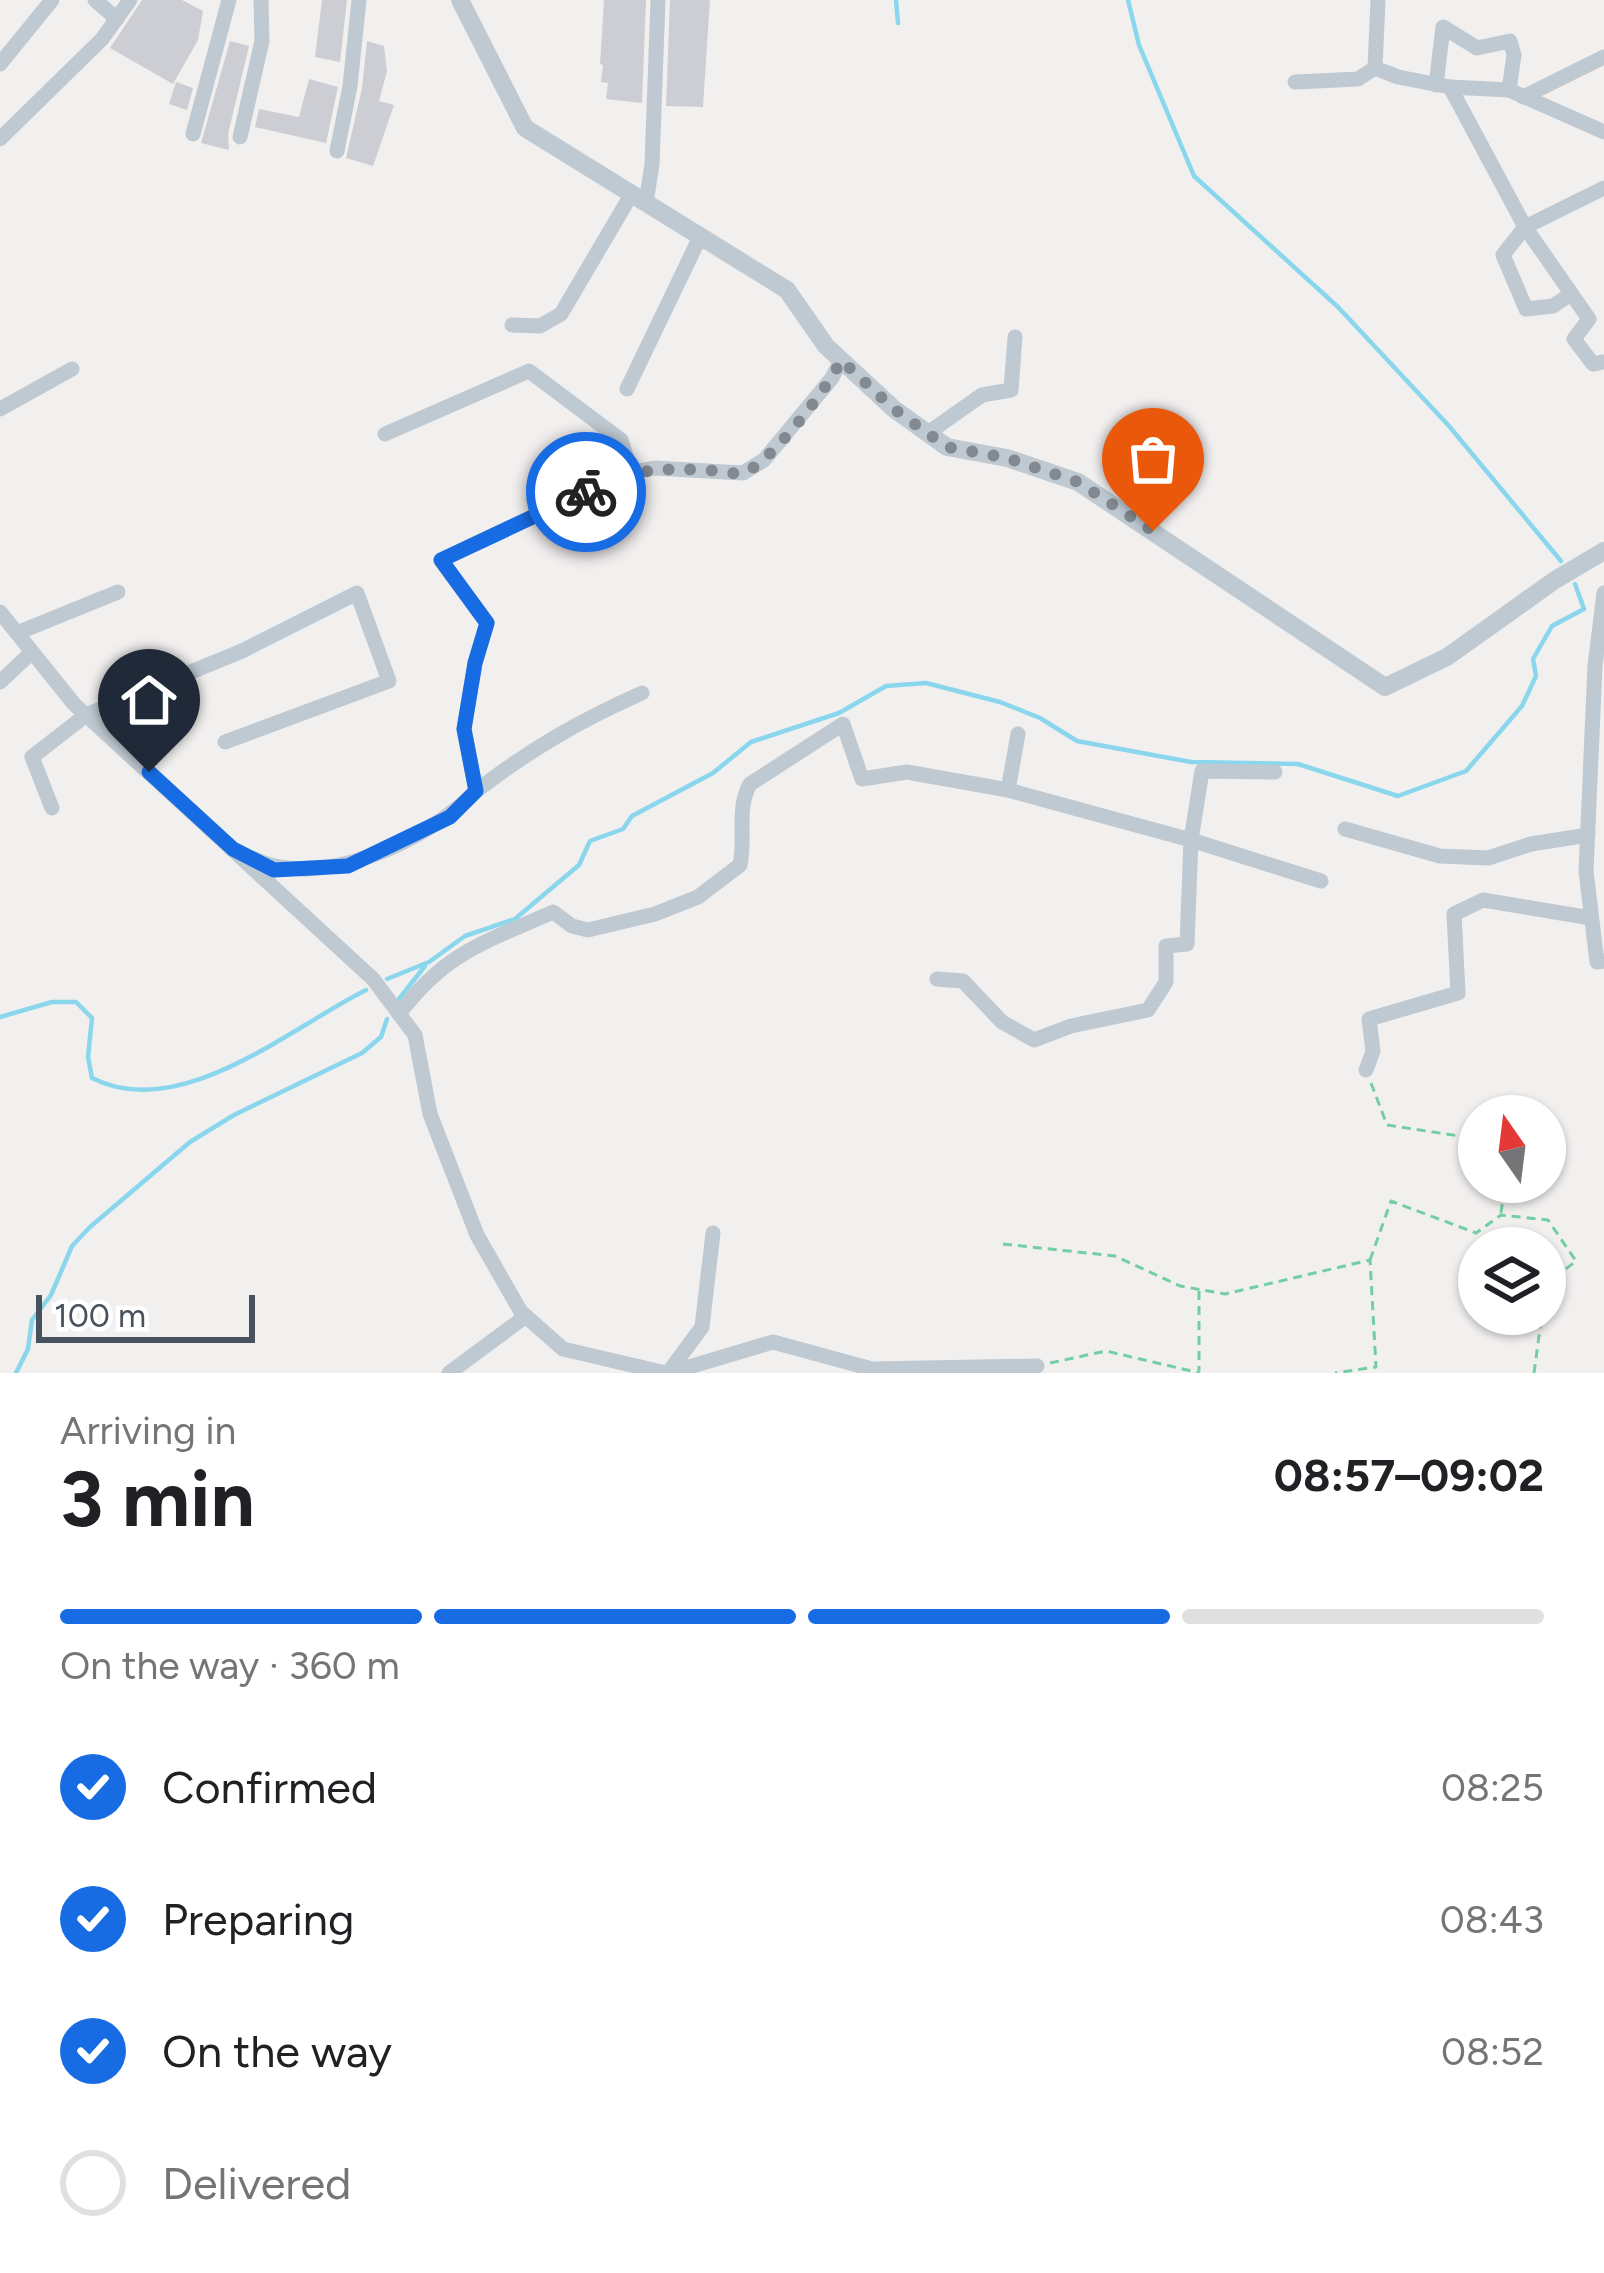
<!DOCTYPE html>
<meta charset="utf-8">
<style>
body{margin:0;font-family:Figtree,sans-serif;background:#f2f2f2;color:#202124;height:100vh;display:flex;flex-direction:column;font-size:45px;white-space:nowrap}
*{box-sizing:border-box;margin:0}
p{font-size:39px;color:#757577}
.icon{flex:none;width:66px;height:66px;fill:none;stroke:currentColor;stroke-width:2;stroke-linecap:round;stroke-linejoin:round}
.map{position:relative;height:1373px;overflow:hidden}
.side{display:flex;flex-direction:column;background:#fff;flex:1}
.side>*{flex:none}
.needle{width:78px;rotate:346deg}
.buttons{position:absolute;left:1458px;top:1095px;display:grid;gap:24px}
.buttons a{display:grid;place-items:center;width:108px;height:108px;border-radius:50%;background:#fff;box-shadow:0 3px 9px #0004;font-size:60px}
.scale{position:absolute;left:36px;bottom:30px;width:219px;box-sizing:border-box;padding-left:12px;border:6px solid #47525d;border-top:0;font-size:33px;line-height:42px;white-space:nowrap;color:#47525d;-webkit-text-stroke:9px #fff;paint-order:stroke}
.pin{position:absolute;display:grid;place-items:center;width:102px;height:102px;color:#fff;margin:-123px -51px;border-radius:50% 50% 50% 0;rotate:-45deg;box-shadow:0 0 12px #0007}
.pin .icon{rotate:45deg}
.courier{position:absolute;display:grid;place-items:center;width:120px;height:120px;margin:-60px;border:9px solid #176ce4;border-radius:50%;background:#fff;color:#222;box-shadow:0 3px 15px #0007}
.overview em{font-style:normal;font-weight:700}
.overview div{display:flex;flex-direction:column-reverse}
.overview{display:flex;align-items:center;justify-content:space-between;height:204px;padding:0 60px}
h1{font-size:78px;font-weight:700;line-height:90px}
.bar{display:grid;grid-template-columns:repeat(4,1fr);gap:18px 12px;align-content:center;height:144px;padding:0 60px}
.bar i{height:15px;border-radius:9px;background:#e0e0e0}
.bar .active{background:#176ce4}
.bar p{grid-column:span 4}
ol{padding:0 60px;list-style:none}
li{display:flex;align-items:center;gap:36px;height:132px}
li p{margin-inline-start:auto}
li .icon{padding:12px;border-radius:50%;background:#176ce4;color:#fff;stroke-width:4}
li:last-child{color:#757577}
li i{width:66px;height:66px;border:6px solid #e0e0e0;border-radius:50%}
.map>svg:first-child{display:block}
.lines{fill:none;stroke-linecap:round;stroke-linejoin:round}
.stream{stroke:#89d6ed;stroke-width:4.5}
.building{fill:#ccced4}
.path{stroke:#74cea4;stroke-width:3;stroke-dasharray:9 6;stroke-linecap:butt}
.minor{stroke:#bfc9d1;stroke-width:15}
.tertiary{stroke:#bfc9d1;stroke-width:18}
.done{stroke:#838990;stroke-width:12;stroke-dasharray:0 21.6}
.route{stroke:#176ce4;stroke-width:15}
</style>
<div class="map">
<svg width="1604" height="1373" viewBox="0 0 1604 1373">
<rect width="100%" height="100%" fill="#f2efef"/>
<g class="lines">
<g class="stream">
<polyline points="896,0 898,23"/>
<polyline points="1128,0 1139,45 1194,176 1338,307 1449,426 1561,561"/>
<polyline points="387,979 429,962 465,936 515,919 579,865 590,841 623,829 632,816 713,773 751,742 839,713 886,686 926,683 1000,702 1040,718 1077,741 1191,762 1298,764 1398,796 1466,771 1522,706 1536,676 1533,659 1552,626 1584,609 1575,584"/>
<polyline points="399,999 425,966"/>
<path d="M0,1017L52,1002H76L92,1018L88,1057L92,1078C180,1123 290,1028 366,990"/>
<polyline points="16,1373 28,1349 32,1320 51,1295 72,1246 90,1227 190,1142 234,1115 362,1053 381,1037 387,1019"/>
</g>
</g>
<g class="building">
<polygon points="142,0 182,0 203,11 198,40 173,84 110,48"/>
<polygon points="322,0 347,0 340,62 315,57"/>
<polygon points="604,0 646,0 642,103 606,99 608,83 601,82 603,65 600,64"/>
<polygon points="670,0 710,0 703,107 666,106"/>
<polygon points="230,41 249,46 228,134 229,150 201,143"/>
<polygon points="367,41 384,46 387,71 379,101 394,105 373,166 346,158 362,88"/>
<polygon points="309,79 338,87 326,143 255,127 259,109 299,117"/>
<polygon points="176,82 193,88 187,110 169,104"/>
</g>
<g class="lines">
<g class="path">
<polyline points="1371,1083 1387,1125 1479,1139"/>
<polyline points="1545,1149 1551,1150"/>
<polyline points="1501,1213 1505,1182"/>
<polyline points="1003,1244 1115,1256 1180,1286 1225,1294 1370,1260 1376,1367 1335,1373"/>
<polyline points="1370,1260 1391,1201 1476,1233 1501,1215 1548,1220 1576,1261 1548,1283 1545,1298"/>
<polyline points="1199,1291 1199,1371"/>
<polyline points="1050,1363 1106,1351 1200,1373"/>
<polyline points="1534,1373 1542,1314"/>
</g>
<g class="minor">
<polyline points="95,0 117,19"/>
<polyline points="0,64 52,0"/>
<polyline points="1375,68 1378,0"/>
<polyline points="1295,82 1358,79 1375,68 1398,77 1450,87 1509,90 1604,132"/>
<polyline points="1436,85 1443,27 1477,48 1510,41 1514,55 1509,90"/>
<polyline points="1450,87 1525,227 1589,319 1574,339 1593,364 1604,362"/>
<polyline points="1523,97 1604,57"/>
<polyline points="193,134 229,0"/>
<polyline points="240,137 262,41 261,0"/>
<polyline points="0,139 102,39 130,0"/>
<polyline points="337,151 350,86 359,0"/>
<polyline points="646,203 652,164 658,0"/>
<polyline points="1571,294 1553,306 1526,309 1503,255 1525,227 1604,188"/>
<polyline points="512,325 540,326 561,314 631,195"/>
<polyline points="627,389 700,237"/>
<polyline points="0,409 72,369"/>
<polyline points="928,433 982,395 1011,390 1015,337"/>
<polyline points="385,434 529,371 621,440 631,472"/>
<polyline points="1604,593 1595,666 1586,871 1597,962 1604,961"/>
<polyline points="0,612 74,704 373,979 415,1035 430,1114 477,1235 521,1312 563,1349 666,1373"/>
<polyline points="17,633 118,592"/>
<polyline points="0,682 32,652"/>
<polyline points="1008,790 1191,840 1321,881"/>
<path d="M476,791C531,749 579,721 642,693"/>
<polyline points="52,808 32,757 86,715 242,651 357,593 389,681 225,742"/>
<polyline points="1345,829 1440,856 1488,858 1531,844 1588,835"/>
<path d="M252,858C319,892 427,841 476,791L464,729L475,663L487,623L441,560L622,474L654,468L743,473L764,460L832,378L841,360"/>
<polyline points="937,979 963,981 1002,1022 1034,1040 1071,1026 1148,1010 1166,982 1166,946 1187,944 1191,840 1202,771 1275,772"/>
<path d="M399,1014C447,951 484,943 553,912L572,926L588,930L655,914L698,897L740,865C746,838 736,809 750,784L843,724L862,779L907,772L1008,790L1018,734"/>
<polyline points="1366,1070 1373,1051 1369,1019 1458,993 1454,914 1483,900 1591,918"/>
<polyline points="449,1373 526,1316"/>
<polyline points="668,1373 702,1327 713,1233"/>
<polyline points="669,1373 773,1342 872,1369 1037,1366"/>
</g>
<polyline class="tertiary" points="460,0 525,128 787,290 826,346 894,409 947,447 1007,458 1078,482 1385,687 1447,657 1555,580 1604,551"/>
</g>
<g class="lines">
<path class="done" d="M586,492C631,470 654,468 704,470C715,470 732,475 742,473C767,468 831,384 841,360L894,409L947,447L1007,458L1078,482L1153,531"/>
<polyline class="route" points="149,772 233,849 274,870 348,866 450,817 476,791 464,729 475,663 487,623 441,560 586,492"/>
</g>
</svg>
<div class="buttons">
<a><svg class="needle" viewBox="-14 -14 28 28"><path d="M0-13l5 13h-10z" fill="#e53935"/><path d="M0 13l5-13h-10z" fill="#757577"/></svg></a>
<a><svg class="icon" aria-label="layers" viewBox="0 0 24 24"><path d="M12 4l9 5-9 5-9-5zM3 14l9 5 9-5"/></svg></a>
</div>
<div class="scale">100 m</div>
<div class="pin" style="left:1153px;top:531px;background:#ea580c"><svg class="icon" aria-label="bag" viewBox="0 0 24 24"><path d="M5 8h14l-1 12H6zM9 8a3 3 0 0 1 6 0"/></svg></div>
<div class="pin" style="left:149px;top:772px;background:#1f2937"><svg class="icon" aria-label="home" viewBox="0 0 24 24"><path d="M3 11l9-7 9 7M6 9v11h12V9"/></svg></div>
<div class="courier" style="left:586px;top:492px"><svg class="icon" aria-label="bike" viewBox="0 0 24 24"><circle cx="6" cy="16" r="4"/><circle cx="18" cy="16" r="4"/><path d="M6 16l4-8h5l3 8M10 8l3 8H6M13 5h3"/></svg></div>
</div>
<section class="side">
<div class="overview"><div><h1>3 min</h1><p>Arriving in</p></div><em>08:57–09:02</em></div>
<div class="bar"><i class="active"></i><i class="active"></i><i class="active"></i><i></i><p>On the way · 360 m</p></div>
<ol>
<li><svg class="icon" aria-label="check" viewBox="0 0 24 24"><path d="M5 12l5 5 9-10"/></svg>Confirmed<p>08:25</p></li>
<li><svg class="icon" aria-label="check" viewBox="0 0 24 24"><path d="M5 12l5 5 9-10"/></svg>Preparing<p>08:43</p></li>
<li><svg class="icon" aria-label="check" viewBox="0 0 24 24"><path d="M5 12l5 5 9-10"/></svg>On the way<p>08:52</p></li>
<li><i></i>Delivered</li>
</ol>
</section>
